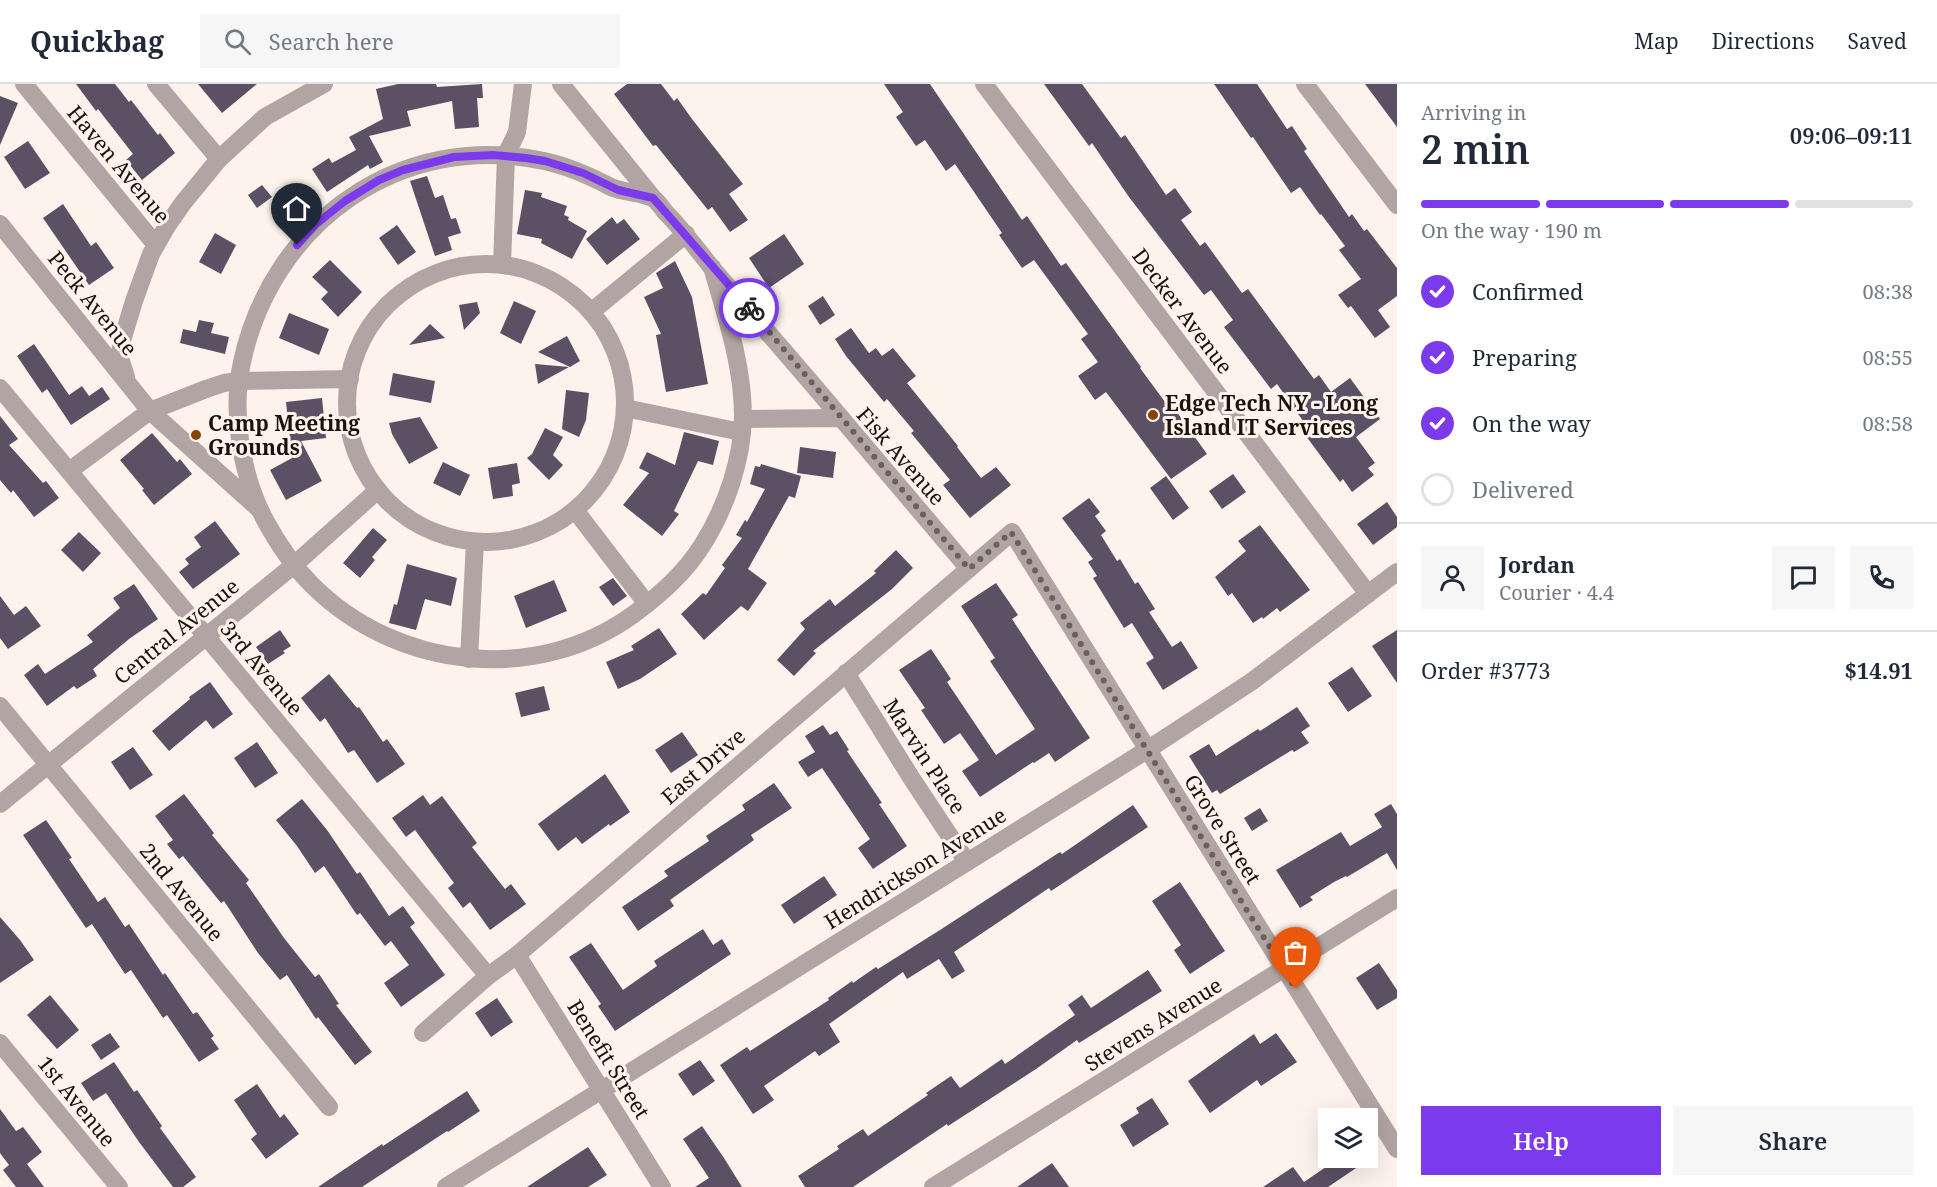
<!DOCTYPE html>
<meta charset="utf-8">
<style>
body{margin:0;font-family:"Noto Serif",serif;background:#f6f6f7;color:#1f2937;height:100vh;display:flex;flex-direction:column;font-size:22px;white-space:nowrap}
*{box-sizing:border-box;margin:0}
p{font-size:20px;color:#747a83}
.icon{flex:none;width:33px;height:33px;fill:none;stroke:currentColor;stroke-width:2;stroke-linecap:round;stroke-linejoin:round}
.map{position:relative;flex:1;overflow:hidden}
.panel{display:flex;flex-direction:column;background:#fff;width:540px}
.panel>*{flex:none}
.fabs{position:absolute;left:1318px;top:1024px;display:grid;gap:12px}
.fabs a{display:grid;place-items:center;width:60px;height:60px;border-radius:0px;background:#fff;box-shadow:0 6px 24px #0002;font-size:30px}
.pin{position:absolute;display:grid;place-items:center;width:51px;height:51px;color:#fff;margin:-62px -26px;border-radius:50% 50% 50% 0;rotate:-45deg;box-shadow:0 0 6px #0007}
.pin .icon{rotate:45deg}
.courier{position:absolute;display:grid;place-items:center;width:60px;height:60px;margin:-30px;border:4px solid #7c3aed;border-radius:50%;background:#fff;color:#222;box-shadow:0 2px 8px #0007}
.summary em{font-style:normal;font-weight:600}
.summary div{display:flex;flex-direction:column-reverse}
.summary{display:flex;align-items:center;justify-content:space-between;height:102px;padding:0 24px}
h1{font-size:39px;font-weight:600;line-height:45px}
.bar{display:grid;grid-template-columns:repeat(4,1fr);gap:9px 6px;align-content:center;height:72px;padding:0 24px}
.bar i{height:8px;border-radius:4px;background:#e0e1e3}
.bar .selected{background:#7c3aed}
.bar p{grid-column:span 4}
.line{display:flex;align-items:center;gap:15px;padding:0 24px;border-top:2px solid #e0e1e3}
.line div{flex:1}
.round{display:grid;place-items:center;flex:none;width:63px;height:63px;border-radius:0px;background:#f6f6f7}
ol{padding:0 24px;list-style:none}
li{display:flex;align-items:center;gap:18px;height:66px}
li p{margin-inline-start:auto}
li .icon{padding:6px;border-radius:50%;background:#7c3aed;color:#fff;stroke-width:4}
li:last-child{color:#747a83}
li i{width:33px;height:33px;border:3px solid #e0e1e3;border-radius:50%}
.cta{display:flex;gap:12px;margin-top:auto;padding:12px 24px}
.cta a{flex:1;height:69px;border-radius:0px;background:#7c3aed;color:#fff;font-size:24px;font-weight:600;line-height:69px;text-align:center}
.cta a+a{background:#f6f6f7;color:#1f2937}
header{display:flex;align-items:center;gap:36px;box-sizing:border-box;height:84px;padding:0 30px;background:#fff;border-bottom:2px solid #e0e1e3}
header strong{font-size:28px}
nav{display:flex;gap:33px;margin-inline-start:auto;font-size:21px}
.search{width:420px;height:54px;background:#f6f6f7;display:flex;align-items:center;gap:15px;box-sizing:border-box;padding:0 21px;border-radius:0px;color:#747a83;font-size:22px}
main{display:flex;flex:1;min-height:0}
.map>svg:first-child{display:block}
.building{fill:#5b5064}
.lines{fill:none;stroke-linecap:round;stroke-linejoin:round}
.street{stroke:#b2a4a3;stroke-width:18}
.done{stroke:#69615a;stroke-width:6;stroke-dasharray:0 10.8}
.route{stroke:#7c3aed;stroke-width:8}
.poi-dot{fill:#844607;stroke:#fdf3ec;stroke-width:2}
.labels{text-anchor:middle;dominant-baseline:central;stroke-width:6;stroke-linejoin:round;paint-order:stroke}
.street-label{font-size:21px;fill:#19120b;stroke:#fdf3ec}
.poi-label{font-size:21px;font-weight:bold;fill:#19120b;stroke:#fdf3ec;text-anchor:start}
</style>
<header>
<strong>Quickbag</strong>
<div class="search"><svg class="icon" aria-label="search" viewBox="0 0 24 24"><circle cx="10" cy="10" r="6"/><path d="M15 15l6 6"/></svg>Search here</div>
<nav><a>Map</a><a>Directions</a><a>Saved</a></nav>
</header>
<main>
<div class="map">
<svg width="1397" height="1103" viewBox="0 0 1397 1103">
<rect width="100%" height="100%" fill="#fdf3ec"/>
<g class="building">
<polygon points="76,0 115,0 129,18 131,16 158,51 160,49 175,69 142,96 126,76 133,70 98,25 96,27"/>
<polygon points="198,0 257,0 222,29"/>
<polygon points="398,0 436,0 437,3 482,0 483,14 477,14 479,43 455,45 452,17 407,27 411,42 369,52 383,78 370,85 368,81 327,108 312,85 329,74 332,79 356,66 349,53 383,35 376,5"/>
<polygon points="627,0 661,0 674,17 677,14 692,35 743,100 729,110 748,136 730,148 712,123 708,126 656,61 653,62 614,10"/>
<polygon points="884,0 930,0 1022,136 1027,132 1061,182 1066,179 1141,283 1140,284 1168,322 1171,320 1207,370 1171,395 1106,308 1095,316 1078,292 1098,278 1081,255 1088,250 1034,176 1022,184 999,151 1002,149 955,80 946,87 925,56 916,62 896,33 903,28"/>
<polygon points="1044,0 1082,0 1121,54 1125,51 1166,111 1175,104 1192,128 1181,136 1200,162 1205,158 1242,209 1248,205 1314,295 1319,291 1331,308 1350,294 1380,335 1356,353 1375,379 1368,384 1374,391 1352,408 1343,395 1340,398 1303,348 1308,344 1277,300 1271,305 1224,243 1233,236 1211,206 1204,211 1129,113 1092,59 1089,62"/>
<polygon points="1214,0 1257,0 1287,45 1292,42 1307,65 1304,67 1349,133 1352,130 1364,147 1367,145 1397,184 1397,212 1378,226 1390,243 1375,254 1351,222 1348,224 1338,211 1361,195 1339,166 1345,162 1321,130 1320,131 1300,103 1291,109 1253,53 1251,54"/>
<polygon points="1365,0 1397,0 1397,43"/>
<polygon points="0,12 18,19 0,61"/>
<polygon points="28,57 50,89 25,105 4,73"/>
<polygon points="427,92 435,114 443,111 451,135 456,134 461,149 448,153 452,166 435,172 410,97"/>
<polygon points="262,101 272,113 257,124 248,111"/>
<polygon points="525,106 542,109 541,113 567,122 564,131 569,133 568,136 587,147 572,175 541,159 542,155 517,150"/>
<polygon points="63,120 91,162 96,158 114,184 89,201 43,134"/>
<polygon points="612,133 617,140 624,135 640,155 607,181 586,155"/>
<polygon points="397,141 416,168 398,181 379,154"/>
<polygon points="215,149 236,161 221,190 199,178"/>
<polygon points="784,150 804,180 769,204 749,174"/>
<polygon points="330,176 362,208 338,233 321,215 328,208 312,193"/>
<polygon points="675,177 692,213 708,300 666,308 656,251 661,250 644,213 663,204 656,189"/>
<polygon points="823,212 835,231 820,241 808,222"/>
<polygon points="514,217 536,227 521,260 500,249"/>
<polygon points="477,218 480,229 464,246 459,221"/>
<polygon points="289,229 329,245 319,271 279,254"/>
<polygon points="199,236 214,239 211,249 229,253 225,270 180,259 183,245 196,248"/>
<polygon points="430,240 445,254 409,261"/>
<polygon points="851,244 869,269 876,264 882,272 893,264 916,292 907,299 958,362 957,363 981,394 996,383 1011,401 970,434 943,401 950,396 911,349 914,347 887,315 884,318 846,272 835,255"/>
<polygon points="567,252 580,277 570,283 538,268"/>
<polygon points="34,260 69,311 82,302 89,312 102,303 110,315 71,341 47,305 42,309 17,272"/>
<polygon points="535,280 569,283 538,300"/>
<polygon points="393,289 435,297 431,319 389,311"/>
<polygon points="566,306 589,309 586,336 579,353 562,345"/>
<polygon points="322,314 326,354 301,357 322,397 286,416 270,386 292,374 286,318"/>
<polygon points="0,332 18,355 9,361 43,399 46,397 59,414 34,433 13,406 11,409 0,396"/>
<polygon points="420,333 438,364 409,380 392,350 389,339"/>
<polygon points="545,344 563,353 553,371 563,381 549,396 527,374 532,370"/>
<polygon points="684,348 719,357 713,381 698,377 674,427 679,430 662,452 623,421 649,389 639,384 647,368 675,381"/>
<polygon points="152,349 177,378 180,375 192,390 154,421 142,406 144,405 120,376"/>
<polygon points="800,363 836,368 833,394 797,389"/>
<polygon points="443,378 470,391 460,412 433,399"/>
<polygon points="517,379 520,399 512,401 513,412 493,415 488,384"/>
<polygon points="761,380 801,392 795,414 789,412 748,485 767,499 748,527 741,522 704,556 681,530 703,509 706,511 725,484 722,481 742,454 736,451 745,436 747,438 765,405 750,400 755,382 760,383"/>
<polygon points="1233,390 1246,408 1222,425 1209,407"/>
<polygon points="1166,392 1189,424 1173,436 1150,404"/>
<polygon points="1089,414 1100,428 1095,432 1106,447 1101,451 1117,477 1120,475 1135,500 1138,498 1155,525 1149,528 1172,563 1181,557 1198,584 1163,606 1146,579 1154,574 1132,539 1124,544 1093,494 1097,492 1088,478 1093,475 1062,434"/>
<polygon points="1387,418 1397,433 1397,443 1373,461 1357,440"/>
<polygon points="215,437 240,470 193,505 179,488 189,480 185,475 201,463 194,453"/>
<polygon points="1260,441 1310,506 1280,528 1277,524 1263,535 1262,533 1253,539 1232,509 1228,512 1215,493 1246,467 1238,457"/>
<polygon points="373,444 387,456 372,473 375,476 360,494 343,479"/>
<polygon points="79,448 101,469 83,488 61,466"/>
<polygon points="896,466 913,484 892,505 813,567 816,569 794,592 777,576 805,545 800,539 830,515 835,522 876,489 874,487"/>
<polygon points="407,480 457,494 451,522 425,515 416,546 389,539 394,520 397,521"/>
<polygon points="613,494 627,512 613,522 599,503"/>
<polygon points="554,496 567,527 526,544 514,512"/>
<polygon points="996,499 1018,531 1012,535 1090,654 1055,678 1049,669 1034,679 1033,678 980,713 962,687 979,676 960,649 944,660 921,626 925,624 899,586 931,565 951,595 947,598 996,671 1035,645 990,577 995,574 961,522"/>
<polygon points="134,500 158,535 129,555 93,585 97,592 77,605 74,602 47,622 24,591 38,580 45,590 93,558 87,551 120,524 113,514"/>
<polygon points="0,512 14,531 26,522 41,542 8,565 0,554"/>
<polygon points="659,544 677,570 640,595 618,605 606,578 634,566 631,562"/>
<polygon points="280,546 291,562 283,567 285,569 268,580 256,563"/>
<polygon points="1397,546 1397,599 1372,562"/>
<polygon points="1352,583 1372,612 1348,628 1328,599"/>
<polygon points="329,590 357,624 359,623 383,658 387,655 405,680 377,699 354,666 348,669 325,634 320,638 301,614"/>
<polygon points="210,598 233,630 213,645 206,636 169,667 152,647 190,615 189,613"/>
<polygon points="544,602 550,626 521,633 515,609"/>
<polygon points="1297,623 1310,642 1301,648 1309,659 1294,668 1292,666 1220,710 1217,706 1212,709 1189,672 1209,660 1216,672 1258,645 1260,647"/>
<polygon points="823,641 830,651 837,647 849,666 847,667 882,719 879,720 907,762 873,785 858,764 870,755 822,684 808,693 798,678 815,668 805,652"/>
<polygon points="682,648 698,671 671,689 655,666"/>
<polygon points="257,658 278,689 255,704 234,674"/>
<polygon points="133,663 153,691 130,706 111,678"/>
<polygon points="605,690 630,728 610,742 609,740 582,760 576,753 558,767 538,740"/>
<polygon points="774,699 792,724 751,751 754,756 670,816 674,822 638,847 622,823 668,792 664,787 709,757 706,752 745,726 742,721"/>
<polygon points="184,710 214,749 212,751 249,796 246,799 284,854 315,893 319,890 339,920 336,921 372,968 355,981 318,933 316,935 287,891 280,896 258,869 224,817 221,819 183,772 179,775 167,760 173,756 155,732"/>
<polygon points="423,711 430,721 442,712 477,759 472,763 505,805 511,800 526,820 490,846 470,818 463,824 448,804 454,799 415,746 406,753 392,734"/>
<polygon points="302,715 327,746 357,790 360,788 389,832 403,822 415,839 410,843 445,891 401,923 384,899 409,881 391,857 385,862 360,829 357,831 324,782 315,789 297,762 276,736"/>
<polygon points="1391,720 1397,730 1397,786 1387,769 1347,793 1346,792 1334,798 1310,813 1313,816 1300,824 1276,786 1341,748 1350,762 1382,743 1374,730"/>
<polygon points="1133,721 1148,743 1051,807 1049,804 954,868 965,887 952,895 939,875 907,895 903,888 829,940 840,958 819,972 815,967 764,1002 774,1016 753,1030 720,981 747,963 750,967 829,916 828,914 852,897 853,899 876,883 878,885 940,846 1060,768 1062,770"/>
<polygon points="1260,724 1268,737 1252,747 1244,734"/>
<polygon points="46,736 72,774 69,775 98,818 105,813 125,843 129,840 163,891 165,889 193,930 197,928 214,952 211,954 219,965 199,978 167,931 163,934 131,886 125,890 92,840 86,844 23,751"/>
<polygon points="824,792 837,811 794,840 781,821"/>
<polygon points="1180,798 1225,867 1190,890 1174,866 1181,861 1152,817"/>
<polygon points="0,833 20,856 34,876 0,899"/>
<polygon points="703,845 713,861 722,855 731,870 615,947 598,922 601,920 569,873 591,859 623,906 657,882 654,877"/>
<polygon points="1379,879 1397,906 1397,914 1377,926 1356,894"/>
<polygon points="1148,886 1162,907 1079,959 1077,956 1036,985 948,1042 947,1040 853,1103 805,1103 798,1092 839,1065 837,1062 863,1045 868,1052 928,1011 926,1009 951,992 960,1004 1002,975 1005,980 1075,931 1068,921 1082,911 1091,924"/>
<polygon points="50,911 79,946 57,965 27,931"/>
<polygon points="497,914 513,938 491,953 475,929"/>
<polygon points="110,949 120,963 101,976 91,961"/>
<polygon points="1276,949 1297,978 1261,1002 1257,996 1210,1029 1188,997 1254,950 1260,960"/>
<polygon points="700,976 715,997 693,1012 678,990"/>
<polygon points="114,978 134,1008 137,1006 162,1042 160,1044 196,1093 183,1103 173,1103 139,1058 106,1009 93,1017 81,999"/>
<polygon points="257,1000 280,1034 284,1030 299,1050 266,1075 251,1055 257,1050 234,1016"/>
<polygon points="467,1007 480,1027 448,1048 447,1047 362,1103 318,1103 382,1060 383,1062"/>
<polygon points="1152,1014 1169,1040 1133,1063 1120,1041 1139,1029 1136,1024"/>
<polygon points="0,1025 16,1047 23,1043 42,1068 27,1080 44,1103 16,1103 3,1086 9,1081 0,1069"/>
<polygon points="702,1042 724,1074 742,1103 695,1103 709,1094 683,1055"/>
<polygon points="588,1063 607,1091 588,1103 527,1103"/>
<polygon points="1339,1074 1371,1074 1328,1103 1263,1103 1293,1083 1304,1098"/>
<polygon points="1052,1079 1069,1103 1017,1103"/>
</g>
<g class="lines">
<g class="street">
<polyline points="24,0 156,161"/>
<polyline points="156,0 219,75"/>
<polyline points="561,0 653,114"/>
<polyline points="984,0 1368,510"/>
<polyline points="1305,0 1397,121"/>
<polyline points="0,140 150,327 258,424"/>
<circle cx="486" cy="319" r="139"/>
<polyline points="502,181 506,71 517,48 523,0"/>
<path d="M712,183C726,232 743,281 743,333C742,377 726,423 703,460C685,489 661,510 634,530C537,601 397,586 312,501C293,482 278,460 265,436C241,390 231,329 242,278C272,138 401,46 544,77C568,82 590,92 611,103C624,109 643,108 654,115C659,119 662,124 666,129C683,146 697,165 712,184C755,234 799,284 841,334"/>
<polyline points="591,228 686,150"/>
<polyline points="126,293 120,274 121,260 134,217 151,170 167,142 183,119 219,75 265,33 324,0"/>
<polyline points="0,304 488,892"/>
<polyline points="625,324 741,348"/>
<polyline points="743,335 841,334 969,485"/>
<polyline points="69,387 150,327 206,305 224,299 238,297 350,295"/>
<polyline points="575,426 647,520"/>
<polyline points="469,575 475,458"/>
<polyline points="846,589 912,695 967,778"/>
<polyline points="0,622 329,1023"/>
<polyline points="0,720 294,481 378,406"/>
<polyline points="517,871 662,1103"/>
<polyline points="423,949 488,892 517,871 1012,448 1397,1065"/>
<polyline points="0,959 119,1103"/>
<polyline points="446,1103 1147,666 1251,598 1397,488"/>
<polyline points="933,1103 1397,814"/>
</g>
</g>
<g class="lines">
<polyline class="done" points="749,224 969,485 1011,448 1296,905"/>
<polyline class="route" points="297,161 315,141 345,117 379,96 403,86 454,73 493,71 526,74 545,77 583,89 618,106 653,114 749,224"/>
</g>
<g class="poi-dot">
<circle cx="1153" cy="331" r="6"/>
<circle cx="196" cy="351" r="6"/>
</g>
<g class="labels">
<g class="street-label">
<text transform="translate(119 80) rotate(50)">Haven Avenue</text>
<text transform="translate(93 219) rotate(51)">Peck Avenue</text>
<text transform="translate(1183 227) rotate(53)">Decker Avenue</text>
<text transform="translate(901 372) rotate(49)">Fisk Avenue</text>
<text transform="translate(176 547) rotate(-39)">Central Avenue</text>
<text transform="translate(262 584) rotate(50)">3rd Avenue</text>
<text transform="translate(925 672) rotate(57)">Marvin Place</text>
<text transform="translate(703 682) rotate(-41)">East Drive</text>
<text transform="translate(1223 745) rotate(58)">Grove Street</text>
<text transform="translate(915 784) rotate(-32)">Hendrickson Avenue</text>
<text transform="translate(182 808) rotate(51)">2nd Avenue</text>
<text transform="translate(1153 940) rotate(-32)">Stevens Avenue</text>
<text transform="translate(609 975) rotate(58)">Benefit Street</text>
<text transform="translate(77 1017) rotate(51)">1st Avenue</text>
</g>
<g class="poi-label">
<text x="1165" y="319">Edge Tech NY - Long<tspan x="1165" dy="24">Island IT Services</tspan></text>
<text x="208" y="339">Camp Meeting<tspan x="208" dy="24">Grounds</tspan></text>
</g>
</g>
</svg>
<div class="fabs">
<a><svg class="icon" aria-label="layers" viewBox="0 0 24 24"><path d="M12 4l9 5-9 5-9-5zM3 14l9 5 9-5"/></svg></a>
</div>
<div class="pin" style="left:1296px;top:905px;background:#ea580c"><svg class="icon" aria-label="bag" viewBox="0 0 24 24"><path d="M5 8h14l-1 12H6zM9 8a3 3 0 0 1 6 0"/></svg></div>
<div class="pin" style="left:297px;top:161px;background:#1f2937"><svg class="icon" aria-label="home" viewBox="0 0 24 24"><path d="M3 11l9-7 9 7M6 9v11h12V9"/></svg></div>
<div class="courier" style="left:749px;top:224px"><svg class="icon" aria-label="bike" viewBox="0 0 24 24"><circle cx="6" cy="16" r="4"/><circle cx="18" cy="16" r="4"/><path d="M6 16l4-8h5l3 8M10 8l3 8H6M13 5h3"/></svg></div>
</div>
<section class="panel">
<div class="summary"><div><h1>2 min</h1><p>Arriving in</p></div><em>09:06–09:11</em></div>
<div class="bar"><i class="selected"></i><i class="selected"></i><i class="selected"></i><i></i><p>On the way · 190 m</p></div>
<ol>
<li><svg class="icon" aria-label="check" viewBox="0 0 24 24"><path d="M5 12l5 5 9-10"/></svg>Confirmed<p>08:38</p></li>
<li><svg class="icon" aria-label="check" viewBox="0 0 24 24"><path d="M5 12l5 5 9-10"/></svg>Preparing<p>08:55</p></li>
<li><svg class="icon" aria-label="check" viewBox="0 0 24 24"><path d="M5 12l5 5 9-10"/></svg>On the way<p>08:58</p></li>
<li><i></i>Delivered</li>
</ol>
<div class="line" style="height:108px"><a class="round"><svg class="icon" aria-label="person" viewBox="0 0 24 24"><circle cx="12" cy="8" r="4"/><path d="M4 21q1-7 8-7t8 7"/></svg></a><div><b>Jordan</b><p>Courier · 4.4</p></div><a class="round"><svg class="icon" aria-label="chat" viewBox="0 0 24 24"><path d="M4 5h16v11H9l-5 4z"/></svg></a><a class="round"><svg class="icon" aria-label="phone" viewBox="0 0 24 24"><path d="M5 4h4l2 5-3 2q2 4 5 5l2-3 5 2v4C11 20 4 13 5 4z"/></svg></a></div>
<div class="line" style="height:78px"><div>Order #3773</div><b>$14.91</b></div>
<div class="cta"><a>Help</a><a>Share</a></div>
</section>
</main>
